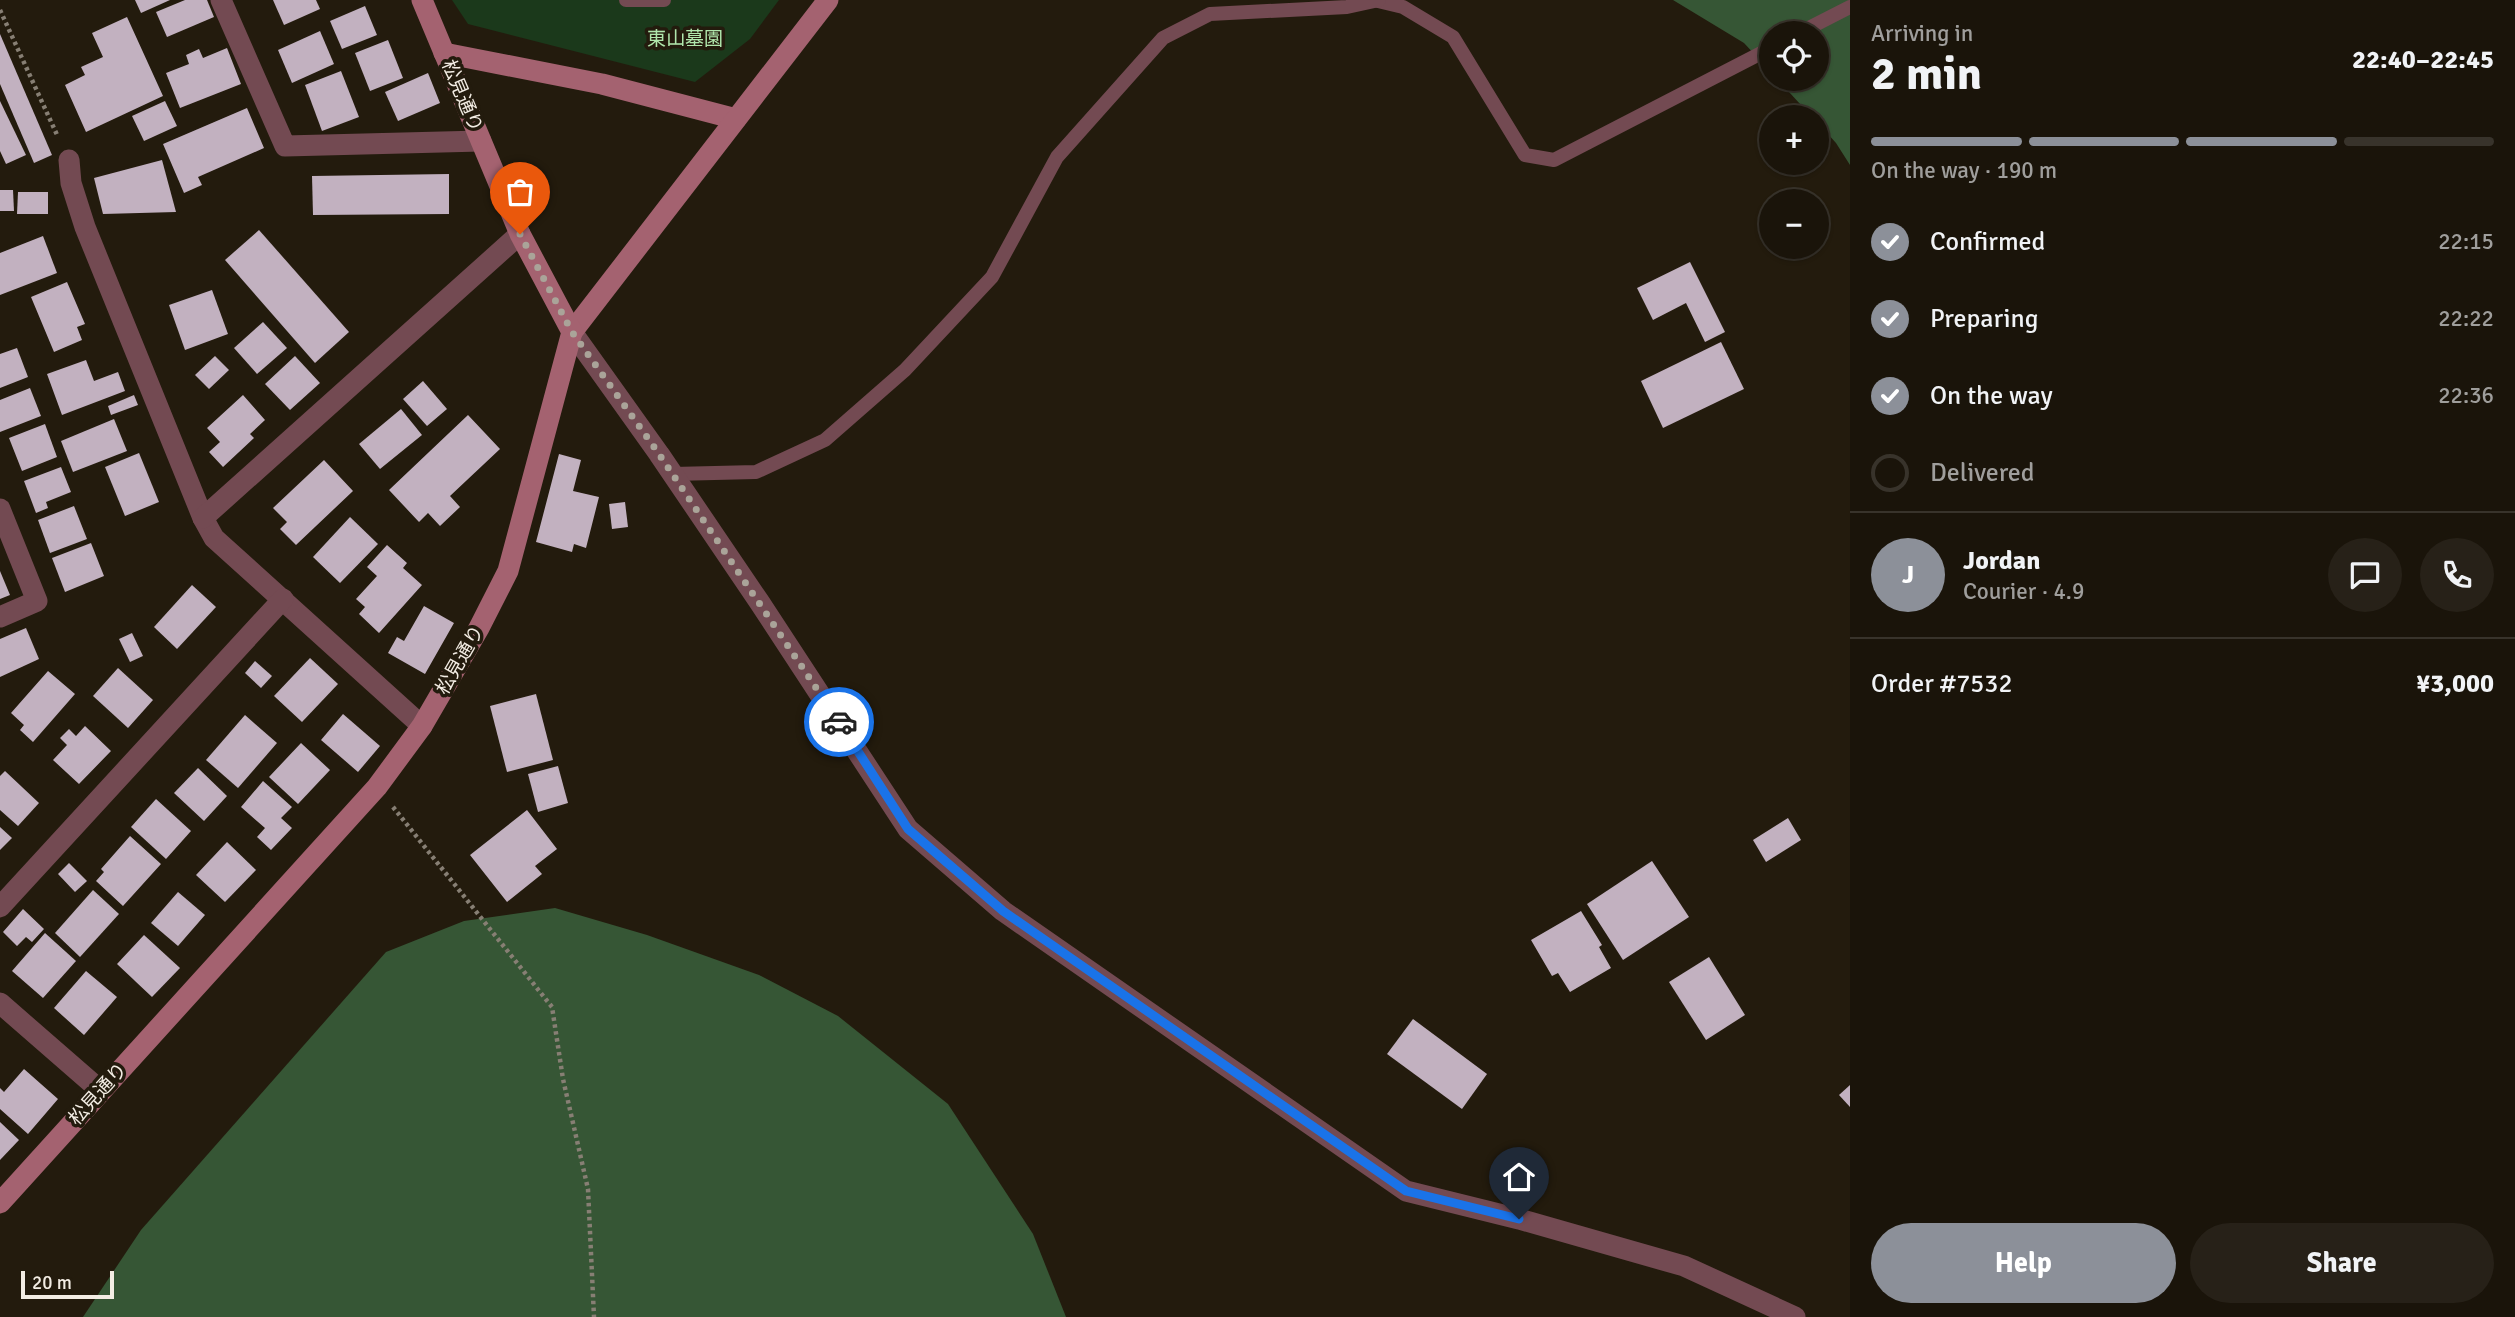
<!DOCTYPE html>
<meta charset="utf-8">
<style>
body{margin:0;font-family:Signika,"Noto Sans JP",sans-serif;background:#272118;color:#f1f3f6;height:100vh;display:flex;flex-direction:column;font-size:26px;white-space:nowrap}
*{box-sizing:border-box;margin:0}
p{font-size:23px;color:#9f9e9c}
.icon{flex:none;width:38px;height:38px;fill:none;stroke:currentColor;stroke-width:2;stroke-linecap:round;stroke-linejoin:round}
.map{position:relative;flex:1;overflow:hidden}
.side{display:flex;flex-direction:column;background:#1a140a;width:665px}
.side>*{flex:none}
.buttons{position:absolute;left:1759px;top:21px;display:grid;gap:14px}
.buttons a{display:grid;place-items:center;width:70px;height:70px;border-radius:50%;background:#1a140a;box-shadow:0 2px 5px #0004,0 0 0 2px #38332b;font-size:35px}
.scale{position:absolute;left:21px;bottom:18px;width:93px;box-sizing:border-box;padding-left:7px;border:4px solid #f3ede4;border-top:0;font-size:19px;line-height:24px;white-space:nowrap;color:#f3ede4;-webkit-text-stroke:5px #231b0d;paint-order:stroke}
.pin{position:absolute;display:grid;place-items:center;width:60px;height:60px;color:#fff;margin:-72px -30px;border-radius:50% 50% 50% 0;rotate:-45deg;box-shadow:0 0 7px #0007}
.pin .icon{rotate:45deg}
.courier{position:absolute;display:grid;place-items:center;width:70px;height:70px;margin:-35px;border:5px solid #1a73e8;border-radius:50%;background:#fff;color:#222;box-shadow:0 2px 9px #0007}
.summary em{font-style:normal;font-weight:700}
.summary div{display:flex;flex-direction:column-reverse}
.summary{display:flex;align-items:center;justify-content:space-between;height:119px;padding:0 21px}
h1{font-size:46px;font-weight:700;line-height:52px}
.bar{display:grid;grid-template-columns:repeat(4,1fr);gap:10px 7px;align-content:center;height:84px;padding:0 21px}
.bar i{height:9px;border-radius:5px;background:#38332b}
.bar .current{background:#8c9099}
.bar p{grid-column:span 4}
.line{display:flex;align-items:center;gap:18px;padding:0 21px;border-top:2px solid #38332b}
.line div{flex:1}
.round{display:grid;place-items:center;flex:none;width:74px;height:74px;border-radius:37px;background:#272118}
ol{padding:0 21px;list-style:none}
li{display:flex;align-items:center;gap:21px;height:77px}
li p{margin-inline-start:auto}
li .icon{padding:7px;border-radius:50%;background:#8c9099;color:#fff;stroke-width:4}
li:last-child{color:#9f9e9c}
li i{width:38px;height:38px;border:4px solid #38332b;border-radius:50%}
.cta{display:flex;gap:14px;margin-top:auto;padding:14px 21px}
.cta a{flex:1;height:80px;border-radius:42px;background:#8c9099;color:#fff;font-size:28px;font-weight:700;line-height:80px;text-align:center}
.cta a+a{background:#272118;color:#f1f3f6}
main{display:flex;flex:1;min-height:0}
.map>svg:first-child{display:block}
.green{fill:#1b391b}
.forest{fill:#365635}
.building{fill:#c2b1c0}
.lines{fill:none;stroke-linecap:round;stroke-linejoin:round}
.path{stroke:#877f74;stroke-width:4.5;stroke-dasharray:3.5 3.5;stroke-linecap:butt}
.lane{stroke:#734a52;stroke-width:14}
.street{stroke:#734a52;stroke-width:21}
.secondary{stroke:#a46270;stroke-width:21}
.done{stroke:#aaa499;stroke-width:7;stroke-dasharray:0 12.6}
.route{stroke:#1a73e8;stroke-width:9}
.labels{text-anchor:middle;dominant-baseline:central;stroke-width:7;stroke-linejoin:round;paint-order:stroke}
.park-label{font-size:19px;fill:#b0e6ac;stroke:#231b0d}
.street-label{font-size:19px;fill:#f3ede4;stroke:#231b0d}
</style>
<main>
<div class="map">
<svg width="1850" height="1317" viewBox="0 0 1850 1317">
<rect width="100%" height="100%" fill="#231b0d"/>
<polygon class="green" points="452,0 779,0 750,39 695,82 468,24"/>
<g class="forest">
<polygon points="1673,0 1850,0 1850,165 1836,143 1817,122 1816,117 1812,117 1777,79 1816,79 1816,33 1771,33 1771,72 1744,43"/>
<polygon points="555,908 647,935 759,975 838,1016 948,1104 1033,1234 1066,1317 83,1317 141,1230 386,952 464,921"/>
</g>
<g class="building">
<polygon points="135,0 170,0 141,13"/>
<polygon points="185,0 207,0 214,17 167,37 156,12"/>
<polygon points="273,0 316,0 320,9 284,25"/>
<polygon points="365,6 377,35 342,49 330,21"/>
<polygon points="127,17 163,96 86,132 65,85 85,75 81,67 103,57 92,33"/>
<polygon points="320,31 334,64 292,83 278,50"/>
<polygon points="0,34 52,155 34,163 0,84"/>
<polygon points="388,40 403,78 370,91 355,53"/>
<polygon points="227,48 241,84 180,108 166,73 189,64 186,55 199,49 203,58"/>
<polygon points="341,71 359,117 322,131 305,85"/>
<polygon points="428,73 440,103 398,121 385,92"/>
<polygon points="0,101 26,155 6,164 0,151"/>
<polygon points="165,101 177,126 144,141 132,116"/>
<polygon points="247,108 264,148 198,177 202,185 184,193 163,144"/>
<polygon points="162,160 176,212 103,214 94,178"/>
<polygon points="449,174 449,214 313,215 312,176"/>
<polygon points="0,190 13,190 14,211 0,211"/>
<polygon points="18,192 48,192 48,214 17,214"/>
<polygon points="259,230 349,332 315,363 225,260"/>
<polygon points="43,236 57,273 0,295 0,253"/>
<polygon points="1690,262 1725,332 1705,342 1686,303 1653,320 1637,288"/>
<polygon points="67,282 85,324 77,327 82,340 54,352 31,297"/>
<polygon points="212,290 228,334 185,350 169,305"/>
<polygon points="263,322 287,348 257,374 234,348"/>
<polygon points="1721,342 1744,389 1663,428 1641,381"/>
<polygon points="17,348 28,377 0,388 0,354"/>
<polygon points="215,356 229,370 209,389 195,375"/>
<polygon points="295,356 320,383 290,410 265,384"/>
<polygon points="86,360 94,381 118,372 125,391 62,415 47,374"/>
<polygon points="423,381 447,409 427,426 403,399"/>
<polygon points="30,388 41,416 0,432 0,400"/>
<polygon points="134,395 138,405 111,415 108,406"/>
<polygon points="243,395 265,420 250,434 254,438 223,467 209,452 220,442 207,428"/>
<polygon points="401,409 422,435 380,469 359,444"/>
<polygon points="468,415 500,449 450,496 460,507 440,526 428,513 419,522 389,490"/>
<polygon points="114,419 127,451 73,472 61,441"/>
<polygon points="45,424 57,457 22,471 9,438"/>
<polygon points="139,453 159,502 125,516 105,467"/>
<polygon points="559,454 581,460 573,491 599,497 586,548 574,544 572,552 536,542"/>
<polygon points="324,460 353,491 296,545 280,529 287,522 273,508"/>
<polygon points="61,467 71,492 46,502 48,508 36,513 24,481"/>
<polygon points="625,502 628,527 612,529 609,504"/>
<polygon points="74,506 87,539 50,553 38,520"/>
<polygon points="350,517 378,544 340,583 313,557"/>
<polygon points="91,543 104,576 65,592 52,558"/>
<polygon points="387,545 407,563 403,568 422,585 379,633 359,614 365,607 356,599 377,576 367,567"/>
<polygon points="0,571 10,595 0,599"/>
<polygon points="192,585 216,607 177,649 154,627"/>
<polygon points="424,606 454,623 425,674 388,653 397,637 404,641"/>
<polygon points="26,628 39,659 0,677 0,639"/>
<polygon points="132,633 143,656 130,662 119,639"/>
<polygon points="310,658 338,684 302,722 274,696"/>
<polygon points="255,661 272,676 261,688 245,673"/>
<polygon points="118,668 153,700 128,728 93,696"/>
<polygon points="48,671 75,694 33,742 20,730 24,725 11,713"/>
<polygon points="536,694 553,760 507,772 490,706"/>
<polygon points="343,714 380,746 358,772 321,740"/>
<polygon points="245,715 277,743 238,788 206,760"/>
<polygon points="85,726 111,751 79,784 53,760 67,745 60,738 69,729 76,736"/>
<polygon points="301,743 330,770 298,804 269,777"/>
<polygon points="558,766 568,803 538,812 528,774"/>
<polygon points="198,768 227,796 204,821 174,793"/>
<polygon points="5,771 39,803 18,826 0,810 0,776"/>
<polygon points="263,781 292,807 281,818 292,828 271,850 257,837 265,828 241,807"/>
<polygon points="156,799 191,831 166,859 131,827"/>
<polygon points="527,810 557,849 535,866 542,874 507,902 470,855"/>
<polygon points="1788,818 1801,840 1766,862 1753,840"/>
<polygon points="0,827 12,838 0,850"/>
<polygon points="130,836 161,864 123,906 96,881 104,872 101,869"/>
<polygon points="227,842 256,870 225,902 196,875"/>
<polygon points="1652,861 1689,917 1623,960 1587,904"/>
<polygon points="69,863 87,881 75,892 58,874"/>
<polygon points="93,890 119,914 80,957 55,933"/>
<polygon points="178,892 205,915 178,946 151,923"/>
<polygon points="23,909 44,929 32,942 26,937 17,946 3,932"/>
<polygon points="1581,911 1602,945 1599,947 1611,968 1570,992 1558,973 1552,976 1531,940"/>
<polygon points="45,933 76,961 43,998 12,971"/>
<polygon points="144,935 180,968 152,997 117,964"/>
<polygon points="1709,957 1745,1015 1706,1040 1669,982"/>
<polygon points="86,971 117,997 84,1035 54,1008"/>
<polygon points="1413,1019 1487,1074 1462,1109 1387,1054"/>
<polygon points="24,1069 58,1099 28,1134 0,1109 0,1088 4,1092"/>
<polygon points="1850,1085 1850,1107 1839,1095"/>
<polygon points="0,1122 19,1140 0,1160"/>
</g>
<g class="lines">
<g class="path">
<polyline points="0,10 58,137"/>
<polyline points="393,807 552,1007 563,1079 588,1189 594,1317"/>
</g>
<g class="lane">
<polyline points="626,0 664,0"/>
<polyline points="1378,1 1403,7 1453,37 1525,155 1554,160 1771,48"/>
<polyline points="1799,33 1850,7"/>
<polyline points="673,474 756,472 825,440 905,370 992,277 1057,157 1163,38 1210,14 1347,7 1379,0"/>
</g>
<g class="street">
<polyline points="221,0 285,146 481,141"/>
<polyline points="69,160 71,183 85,227 203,518 214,538 422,726"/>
<polyline points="572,332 659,454 760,603 908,829 1003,911 1406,1191 1519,1219 1684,1266 1795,1317"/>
<polyline points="0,509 37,601 0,617"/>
<polyline points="203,518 520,234"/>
<polyline points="0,907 283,599"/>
<polyline points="0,1003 101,1091"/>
</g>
<g class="secondary">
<polyline points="444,53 602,84 736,119"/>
<polyline points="572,332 828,0"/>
<polyline points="0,1203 377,787 422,726 479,628 508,571 572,332 520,234 422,0"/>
</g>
</g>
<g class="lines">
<polyline class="done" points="520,234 572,332 659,454 839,722"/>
<polyline class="route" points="839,722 908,829 1003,911 1406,1191 1519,1219"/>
</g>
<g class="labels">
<g class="park-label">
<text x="685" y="39">東山墓園</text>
</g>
<g class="street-label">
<text transform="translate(462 96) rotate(67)">松見通り</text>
<text transform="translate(460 660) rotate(-60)">松見通り</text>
<text transform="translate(98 1094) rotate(-48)">松見通り</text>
</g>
</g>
</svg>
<div class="buttons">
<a><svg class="icon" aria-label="locate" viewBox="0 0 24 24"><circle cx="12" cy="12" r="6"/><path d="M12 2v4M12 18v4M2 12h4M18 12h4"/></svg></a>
<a>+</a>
<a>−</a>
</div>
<div class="scale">20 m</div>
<div class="pin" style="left:520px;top:234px;background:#ea580c"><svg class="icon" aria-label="bag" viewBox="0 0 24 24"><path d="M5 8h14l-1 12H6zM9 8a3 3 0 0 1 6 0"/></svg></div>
<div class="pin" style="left:1519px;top:1219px;background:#1f2937"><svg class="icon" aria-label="home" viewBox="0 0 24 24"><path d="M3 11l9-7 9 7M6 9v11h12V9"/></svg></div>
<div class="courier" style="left:839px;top:722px"><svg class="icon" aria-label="car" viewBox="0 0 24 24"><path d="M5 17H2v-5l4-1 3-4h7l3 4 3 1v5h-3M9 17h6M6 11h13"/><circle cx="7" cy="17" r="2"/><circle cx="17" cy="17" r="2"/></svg></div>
</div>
<section class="side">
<div class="summary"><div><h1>2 min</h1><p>Arriving in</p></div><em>22:40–22:45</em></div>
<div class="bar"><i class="current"></i><i class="current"></i><i class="current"></i><i></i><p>On the way · 190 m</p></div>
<ol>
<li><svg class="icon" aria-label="check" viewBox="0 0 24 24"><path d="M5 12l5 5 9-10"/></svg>Confirmed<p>22:15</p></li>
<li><svg class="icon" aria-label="check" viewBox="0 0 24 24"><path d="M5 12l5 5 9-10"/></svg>Preparing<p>22:22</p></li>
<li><svg class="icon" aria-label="check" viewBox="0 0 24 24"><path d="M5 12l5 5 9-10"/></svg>On the way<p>22:36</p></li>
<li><i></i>Delivered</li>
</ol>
<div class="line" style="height:126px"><b class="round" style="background:#8c9099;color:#fff">J</b><div><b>Jordan</b><p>Courier · 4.9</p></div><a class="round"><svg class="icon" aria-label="chat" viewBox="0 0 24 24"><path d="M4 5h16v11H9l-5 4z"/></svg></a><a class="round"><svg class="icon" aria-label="phone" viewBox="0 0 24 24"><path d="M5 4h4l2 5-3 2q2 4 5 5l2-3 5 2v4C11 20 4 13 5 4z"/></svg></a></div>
<div class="line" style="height:91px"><div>Order #7532</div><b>¥3,000</b></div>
<div class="cta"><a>Help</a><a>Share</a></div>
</section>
</main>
